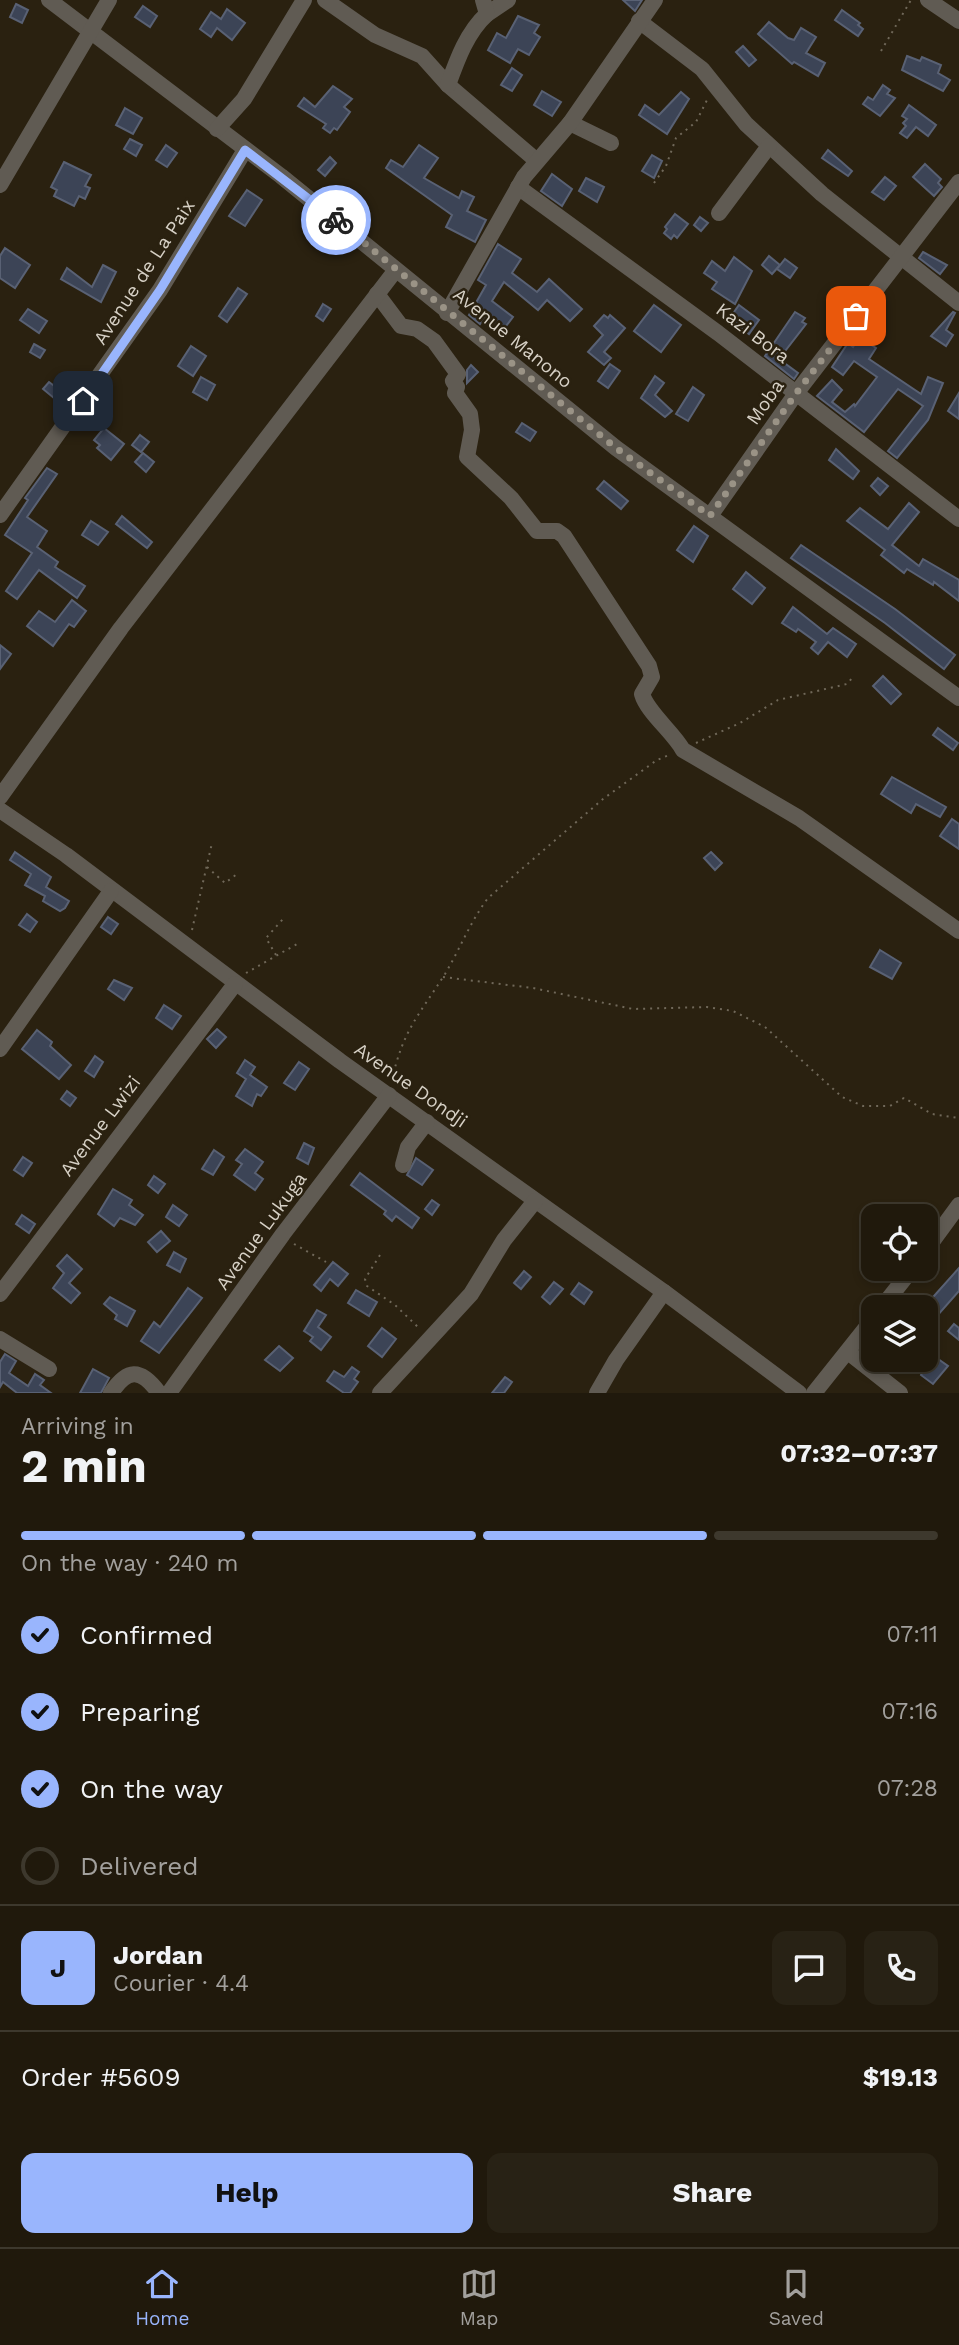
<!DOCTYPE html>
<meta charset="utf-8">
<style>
body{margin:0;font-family:"Work Sans",sans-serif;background:#282215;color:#f1f3f6;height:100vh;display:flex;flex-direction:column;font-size:26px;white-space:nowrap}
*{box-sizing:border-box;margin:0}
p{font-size:23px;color:#a2a09d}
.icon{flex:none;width:38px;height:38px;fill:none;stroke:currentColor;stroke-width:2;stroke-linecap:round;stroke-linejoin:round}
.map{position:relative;height:1393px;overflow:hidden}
.sheet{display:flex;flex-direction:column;background:#20190c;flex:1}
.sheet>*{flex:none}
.tools{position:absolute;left:861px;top:1204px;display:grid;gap:14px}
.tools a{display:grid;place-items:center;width:77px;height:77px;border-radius:14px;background:#20190c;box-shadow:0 4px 10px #0003,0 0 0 2px #3d382d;font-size:35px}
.pin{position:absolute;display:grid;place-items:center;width:60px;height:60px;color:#fff;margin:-30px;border-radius:14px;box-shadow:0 4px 10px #0006}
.courier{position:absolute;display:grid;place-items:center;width:70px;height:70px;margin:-35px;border:5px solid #99b5fd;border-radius:50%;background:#fff;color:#222;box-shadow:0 2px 9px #0007}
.summary em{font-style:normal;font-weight:700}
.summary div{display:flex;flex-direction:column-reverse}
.summary{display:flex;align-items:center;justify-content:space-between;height:119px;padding:0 21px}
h1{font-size:46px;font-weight:700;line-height:52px}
.bar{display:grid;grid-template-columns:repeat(4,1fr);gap:10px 7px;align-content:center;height:84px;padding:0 21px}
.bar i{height:9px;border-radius:5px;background:#3d382d}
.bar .on{background:#99b5fd}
.bar p{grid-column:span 4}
.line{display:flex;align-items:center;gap:18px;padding:0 21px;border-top:2px solid #3d382d}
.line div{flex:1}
.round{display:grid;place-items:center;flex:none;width:74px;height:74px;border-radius:14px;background:#282215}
ol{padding:0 21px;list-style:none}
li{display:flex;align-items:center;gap:21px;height:77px}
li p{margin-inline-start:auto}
li .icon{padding:7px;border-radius:50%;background:#99b5fd;color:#111;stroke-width:4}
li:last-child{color:#a2a09d}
li i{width:38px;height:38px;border:4px solid #3d382d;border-radius:50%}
.button{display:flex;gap:14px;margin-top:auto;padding:14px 21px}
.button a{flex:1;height:80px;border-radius:14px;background:#99b5fd;color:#111;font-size:28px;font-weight:700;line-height:80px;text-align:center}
.button a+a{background:#282215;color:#f1f3f6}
.tab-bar{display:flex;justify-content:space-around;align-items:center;height:98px;border-top:2px solid #3d382d;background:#20190c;font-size:19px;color:#a2a09d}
.tab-bar a{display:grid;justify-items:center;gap:4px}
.tab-bar .on{color:#99b5fd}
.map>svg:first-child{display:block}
.building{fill:#3c4456;stroke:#596174;stroke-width:2}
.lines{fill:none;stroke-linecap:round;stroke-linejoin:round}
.path{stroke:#706859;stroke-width:2;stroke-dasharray:2 5;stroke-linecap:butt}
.minor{stroke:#605b53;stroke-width:16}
.done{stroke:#9a9386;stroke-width:7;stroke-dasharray:0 12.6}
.route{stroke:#99b5fd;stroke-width:9}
.labels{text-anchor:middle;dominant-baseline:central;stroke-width:5;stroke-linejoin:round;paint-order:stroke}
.street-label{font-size:19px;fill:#d6d0c5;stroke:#2a2110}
</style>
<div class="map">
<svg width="959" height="1393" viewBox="0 0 959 1393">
<rect width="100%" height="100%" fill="#2a2110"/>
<g class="building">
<polygon points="623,0 642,0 635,11"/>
<polygon points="16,4 28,10 22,23 10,17"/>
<polygon points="143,6 157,16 150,27 135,17"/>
<polygon points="227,9 245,23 232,40 217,28 211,37 200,29 211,12 221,19"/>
<polygon points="842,10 860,23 858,25 863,29 858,36 835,20"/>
<polygon points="518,16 539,25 534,33 540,37 529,55 518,49 510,63 488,50 497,33 506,38"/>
<polygon points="769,22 788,38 794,40 801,28 816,37 806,53 825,63 818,76 794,62 792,64 758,34"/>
<polygon points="743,46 756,60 749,66 736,52"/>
<polygon points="907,56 920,61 922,57 941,65 938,73 950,80 943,91 902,70"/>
<polygon points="512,68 522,75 512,91 501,85"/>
<polygon points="883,85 890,90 887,94 895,98 880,116 863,104 868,97 873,100"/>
<polygon points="333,86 352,99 344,107 350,112 337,130 334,128 330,133 323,128 326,124 298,106 304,98 315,107"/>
<polygon points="542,91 561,102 552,116 534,105"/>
<polygon points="681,92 689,99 667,134 639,115 645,105 659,115"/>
<polygon points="909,105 936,125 928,136 916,127 907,138 900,133 906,126 903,123 907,119 902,116"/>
<polygon points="125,108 142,118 133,134 116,125"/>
<polygon points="130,139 142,145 136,156 124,149"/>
<polygon points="166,145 177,153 167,167 156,160"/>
<polygon points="419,145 438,158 424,178 459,198 462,191 474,197 467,211 486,220 475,242 446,227 452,215 386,168 391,160 403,167"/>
<polygon points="828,150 852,171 848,176 822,158"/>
<polygon points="652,155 662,161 654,178 642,171"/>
<polygon points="330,157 336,163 325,176 318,170"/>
<polygon points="64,162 91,175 85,186 90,188 85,199 79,196 74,206 54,196 57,190 51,187"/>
<polygon points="925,164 941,179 938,183 942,187 934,196 913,177"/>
<polygon points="552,174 572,189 562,206 541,191"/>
<polygon points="885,177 896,186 884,200 872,192"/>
<polygon points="586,178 604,187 597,202 579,191"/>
<polygon points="247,190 262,200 245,226 229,216"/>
<polygon points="675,214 688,224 677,238 674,235 671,239 664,233 667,229 665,227"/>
<polygon points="700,217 708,223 701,231 694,225"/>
<polygon points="498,244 521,259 512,273 537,292 549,279 582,309 570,321 547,300 538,310 504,282 492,301 513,317 503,330 486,316 480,324 469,315 486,285 478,280"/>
<polygon points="5,248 30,265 15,288 0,278 0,256"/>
<polygon points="923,252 947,265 940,274 919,258"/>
<polygon points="769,256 780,265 772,274 762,265"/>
<polygon points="734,257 752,271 735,304 712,289 717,282 704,273 712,261 725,271"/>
<polygon points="785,259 797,268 790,278 777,269"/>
<polygon points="103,265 116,272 101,302 61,279 67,268 92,287"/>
<polygon points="238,288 247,294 227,322 219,316"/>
<polygon points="323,304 331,309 323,321 316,316"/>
<polygon points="654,305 681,325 661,352 634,331"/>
<polygon points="739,305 759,320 749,334 729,319"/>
<polygon points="28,309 47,321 39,333 20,320"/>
<polygon points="795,312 805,318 802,322 806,324 779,359 798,373 794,379 765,356"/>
<polygon points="953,312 955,313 946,330 953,335 946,346 931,336"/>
<polygon points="604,315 608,318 610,315 625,328 604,352 611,358 604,365 588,352 603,335 594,326"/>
<polygon points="859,337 876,348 869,359 921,394 928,377 943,383 928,420 897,458 888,451 923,406 898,389 864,432 817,396 832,380 842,390 832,402 845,412 854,404 855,406 877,377 854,361 843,375 832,367 848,343 853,347"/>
<polygon points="34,344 45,350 40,358 30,352"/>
<polygon points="191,346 206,356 193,376 178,366"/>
<polygon points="610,364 620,371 608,388 598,381"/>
<polygon points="471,365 478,372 467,383 467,370"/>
<polygon points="655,376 664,383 655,395 672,411 665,417 641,398"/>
<polygon points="201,377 215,385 207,400 193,392"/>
<polygon points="49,382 66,395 60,403 43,389"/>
<polygon points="693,387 704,395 688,421 676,414"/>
<polygon points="959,393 959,419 948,411"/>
<polygon points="522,423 536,432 530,441 516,432"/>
<polygon points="104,428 124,444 111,460 97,448 100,445 94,440"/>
<polygon points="140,435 149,442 141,452 132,445"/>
<polygon points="836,449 859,471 853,479 829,460"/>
<polygon points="143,453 154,462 146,472 135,462"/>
<polygon points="47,468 57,474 27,517 47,531 37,547 58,562 55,567 85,586 77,598 39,570 17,599 6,591 32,553 5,535 28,500 25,498"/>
<polygon points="878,478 888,486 880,495 871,486"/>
<polygon points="604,481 628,501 621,509 597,489"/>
<polygon points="909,503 919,512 892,545 919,566 923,559 959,580 959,601 934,582 933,585 907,569 904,573 881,555 885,550 847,521 860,508 888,529"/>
<polygon points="122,516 152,542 147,548 116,524"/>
<polygon points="91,521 108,532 98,545 82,535"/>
<polygon points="694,526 708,536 693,562 677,550"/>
<polygon points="801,545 895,609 955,655 944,669 885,623 791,558"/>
<polygon points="746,572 765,588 752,604 733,589"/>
<polygon points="72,600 86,611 74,627 69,624 53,646 27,626 39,611 55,622"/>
<polygon points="793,607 827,634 833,628 856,644 847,657 828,642 818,654 811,648 816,642 798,629 796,632 782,623"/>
<polygon points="0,645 11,654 0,669"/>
<polygon points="883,676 901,694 891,704 873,686"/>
<polygon points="938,728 958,743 953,750 933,735"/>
<polygon points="892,777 946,807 940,817 916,804 911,813 881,794"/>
<polygon points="952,819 959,824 959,849 940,836"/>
<polygon points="15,852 51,877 46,887 69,901 65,908 60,911 43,901 45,896 25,885 31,874 10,860"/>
<polygon points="711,852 722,863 715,870 704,858"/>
<polygon points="27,914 37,922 30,932 19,925"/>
<polygon points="108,917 118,924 111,934 101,927"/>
<polygon points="880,950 901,963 892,979 870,967"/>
<polygon points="114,980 132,988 124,1000 108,989"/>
<polygon points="164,1005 181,1016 172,1029 156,1018"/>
<polygon points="217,1029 226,1037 216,1048 207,1039"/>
<polygon points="37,1030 52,1042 50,1046 71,1065 59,1079 22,1049"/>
<polygon points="95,1056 103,1062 94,1077 85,1071"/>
<polygon points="245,1060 255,1067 250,1075 267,1087 261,1096 257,1094 252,1106 236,1096 246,1079 237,1073"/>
<polygon points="299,1062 309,1069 295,1090 284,1083"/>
<polygon points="67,1091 76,1098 70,1106 61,1099"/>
<polygon points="304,1143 314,1148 308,1164 297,1158"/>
<polygon points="245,1149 263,1162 255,1173 263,1179 255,1190 234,1175 242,1164 236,1160"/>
<polygon points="214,1150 224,1157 213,1175 202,1169"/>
<polygon points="23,1157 32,1163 23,1176 14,1170"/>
<polygon points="416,1158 433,1170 422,1185 407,1175"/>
<polygon points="360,1173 419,1218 412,1228 396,1216 392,1221 384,1214 386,1211 351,1185"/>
<polygon points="154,1176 165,1184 158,1193 148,1185"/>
<polygon points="113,1189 132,1200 129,1205 143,1215 135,1225 120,1218 114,1226 98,1214"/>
<polygon points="432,1200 439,1205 432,1215 425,1209"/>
<polygon points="173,1205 187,1215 179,1226 166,1217"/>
<polygon points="22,1215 35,1224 29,1233 16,1224"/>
<polygon points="161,1231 170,1241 157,1252 148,1242"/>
<polygon points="174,1252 186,1259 180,1272 167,1265"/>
<polygon points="67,1255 82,1269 69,1283 80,1293 71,1303 53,1288 64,1273 57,1266"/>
<polygon points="333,1262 348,1274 338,1286 330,1279 321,1291 314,1285"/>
<polygon points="959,1268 959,1291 936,1317 926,1334 926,1305"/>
<polygon points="524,1271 531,1277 521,1289 514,1283"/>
<polygon points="554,1282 563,1289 550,1304 542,1297"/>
<polygon points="579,1283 592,1292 584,1304 571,1294"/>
<polygon points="188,1288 202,1298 159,1353 141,1341 154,1322 160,1327"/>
<polygon points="356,1290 377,1302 369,1316 348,1303"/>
<polygon points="110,1297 135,1311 127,1326 115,1319 117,1315 104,1304"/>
<polygon points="317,1310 326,1315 318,1327 331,1337 321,1350 310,1341 313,1337 304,1331"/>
<polygon points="954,1324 959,1328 959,1340 948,1331"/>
<polygon points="382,1328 396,1339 382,1357 368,1346"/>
<polygon points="279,1346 293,1358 280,1371 265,1360"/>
<polygon points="5,1354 16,1361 9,1373 28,1386 35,1374 44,1380 40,1385 51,1393 17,1393 3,1382 0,1387 0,1362"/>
<polygon points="931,1354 948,1366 933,1384 921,1375"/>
<polygon points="352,1367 359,1372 354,1379 358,1382 350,1393 344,1393 327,1381 334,1371 344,1377"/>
<polygon points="93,1369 109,1378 101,1393 80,1393"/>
<polygon points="505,1377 512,1382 504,1393 492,1393"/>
</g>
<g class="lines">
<g class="path">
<polyline points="881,51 911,0"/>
<polyline points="654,183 666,166 676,138 696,122 708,98"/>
<polyline points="696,743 740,723 778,700 847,684 853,677"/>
<polyline points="207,867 225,883 237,874"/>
<polyline points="192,930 212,843"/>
<polyline points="276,955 266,938 283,919"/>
<polyline points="246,973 297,944"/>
<polyline points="443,977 533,988 633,1009 707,1007 733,1011 765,1027 842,1097 863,1106 890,1106 904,1098 932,1114 959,1118"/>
<path d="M392,1080C403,1030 419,1015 445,974C460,949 470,922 488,898L603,799L657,760L669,755"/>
<polyline points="294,1244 326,1262"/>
<polyline points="380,1255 365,1279 367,1286 395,1305 420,1329"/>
</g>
<g class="minor">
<polyline points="49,0 281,176 616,448 959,698"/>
<polyline points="325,0 375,35 422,56 448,85 537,161"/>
<polyline points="928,0 959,21"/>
<polyline points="487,14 508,0"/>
<polyline points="639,21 702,69 746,124 822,194 959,303"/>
<path d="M448,85C457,60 467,32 487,14L483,0"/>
<polyline points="570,123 611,143"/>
<polyline points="217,129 244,99 304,0"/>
<polyline points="0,185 109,0"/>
<polyline points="518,187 718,333 959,519"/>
<polyline points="719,213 769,146"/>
<path d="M377,294L401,326L417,329L434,341L458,374L453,381L457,387L455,393L470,414L472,430L467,457L511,498L537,531H557L564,536L649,666L652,677L642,694C647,712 673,732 683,750L799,818L959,931"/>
<polyline points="447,313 524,177 570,123 655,0"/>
<polyline points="0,515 160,290 245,150"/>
<polyline points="710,516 797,392 959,182"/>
<polyline points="0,797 121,628 395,271"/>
<polyline points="0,810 66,855 340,1061 664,1292 799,1393"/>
<polyline points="0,1049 111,891"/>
<polyline points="403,1165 408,1147 427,1122"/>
<polyline points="926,1250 959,1205"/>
<polyline points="0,1294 235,984"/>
<polyline points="882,1307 912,1269"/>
<polyline points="0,1339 49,1369"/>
<polyline points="848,1352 900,1393"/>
<path d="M111,1393C127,1369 140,1367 159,1393"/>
<polyline points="169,1393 283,1234 389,1095"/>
<polyline points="380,1393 471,1294 504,1240 535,1201"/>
<polyline points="597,1393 616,1360 664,1292"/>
<polyline points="814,1393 873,1319"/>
</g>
</g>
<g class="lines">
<polyline class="done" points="336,220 616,448 710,516 797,392 856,316"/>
<polyline class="route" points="83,401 160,290 245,150 336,220"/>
</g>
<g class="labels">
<g class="street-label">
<text transform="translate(144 272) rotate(-57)">Avenue de La Paix</text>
<text transform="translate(753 333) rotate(37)">Kazi Bora</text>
<text transform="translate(513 338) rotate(39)">Avenue Manono</text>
<text transform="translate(765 402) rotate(-55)">Moba</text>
<text transform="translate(411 1085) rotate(35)">Avenue Dondji</text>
<text transform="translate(100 1126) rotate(-53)">Avenue Lwizi</text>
<text transform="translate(261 1231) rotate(-54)">Avenue Lukuga</text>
</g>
</g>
</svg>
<div class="tools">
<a><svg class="icon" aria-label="locate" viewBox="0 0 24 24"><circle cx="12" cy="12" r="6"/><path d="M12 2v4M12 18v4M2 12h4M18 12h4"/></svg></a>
<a><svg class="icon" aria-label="layers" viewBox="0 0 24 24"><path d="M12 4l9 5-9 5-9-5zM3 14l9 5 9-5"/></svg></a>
</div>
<div class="pin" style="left:856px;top:316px;background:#ea580c"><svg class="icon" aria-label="bag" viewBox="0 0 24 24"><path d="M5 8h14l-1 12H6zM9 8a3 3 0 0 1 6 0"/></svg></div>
<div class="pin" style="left:83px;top:401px;background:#1f2937"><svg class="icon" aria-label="home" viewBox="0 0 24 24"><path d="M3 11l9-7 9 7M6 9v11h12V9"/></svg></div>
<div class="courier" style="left:336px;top:220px"><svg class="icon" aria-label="bike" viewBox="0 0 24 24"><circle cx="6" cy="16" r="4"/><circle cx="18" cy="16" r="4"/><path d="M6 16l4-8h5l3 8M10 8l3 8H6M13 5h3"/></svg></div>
</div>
<section class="sheet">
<div class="summary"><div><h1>2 min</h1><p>Arriving in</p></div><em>07:32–07:37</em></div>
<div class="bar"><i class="on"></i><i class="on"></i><i class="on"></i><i></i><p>On the way · 240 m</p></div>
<ol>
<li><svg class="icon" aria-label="check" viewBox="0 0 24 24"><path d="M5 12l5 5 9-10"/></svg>Confirmed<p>07:11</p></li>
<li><svg class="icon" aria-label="check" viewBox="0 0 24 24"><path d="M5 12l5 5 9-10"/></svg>Preparing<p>07:16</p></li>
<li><svg class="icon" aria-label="check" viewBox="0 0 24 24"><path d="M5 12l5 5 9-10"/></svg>On the way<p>07:28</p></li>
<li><i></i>Delivered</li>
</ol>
<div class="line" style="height:126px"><b class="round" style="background:#99b5fd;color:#111">J</b><div><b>Jordan</b><p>Courier · 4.4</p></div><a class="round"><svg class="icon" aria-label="chat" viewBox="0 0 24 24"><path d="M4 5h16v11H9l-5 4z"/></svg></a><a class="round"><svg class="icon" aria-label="phone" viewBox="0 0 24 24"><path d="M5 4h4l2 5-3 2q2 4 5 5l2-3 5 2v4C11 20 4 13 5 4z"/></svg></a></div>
<div class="line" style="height:91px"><div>Order #5609</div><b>$19.13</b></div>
<div class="button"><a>Help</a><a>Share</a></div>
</section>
<nav class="tab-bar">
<a class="on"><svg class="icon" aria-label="home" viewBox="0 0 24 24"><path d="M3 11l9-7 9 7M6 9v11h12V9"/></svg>Home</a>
<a><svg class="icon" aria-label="map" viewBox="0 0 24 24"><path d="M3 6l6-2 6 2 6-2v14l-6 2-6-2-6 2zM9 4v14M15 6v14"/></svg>Map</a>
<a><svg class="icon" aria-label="saved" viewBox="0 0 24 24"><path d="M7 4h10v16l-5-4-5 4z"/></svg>Saved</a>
</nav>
